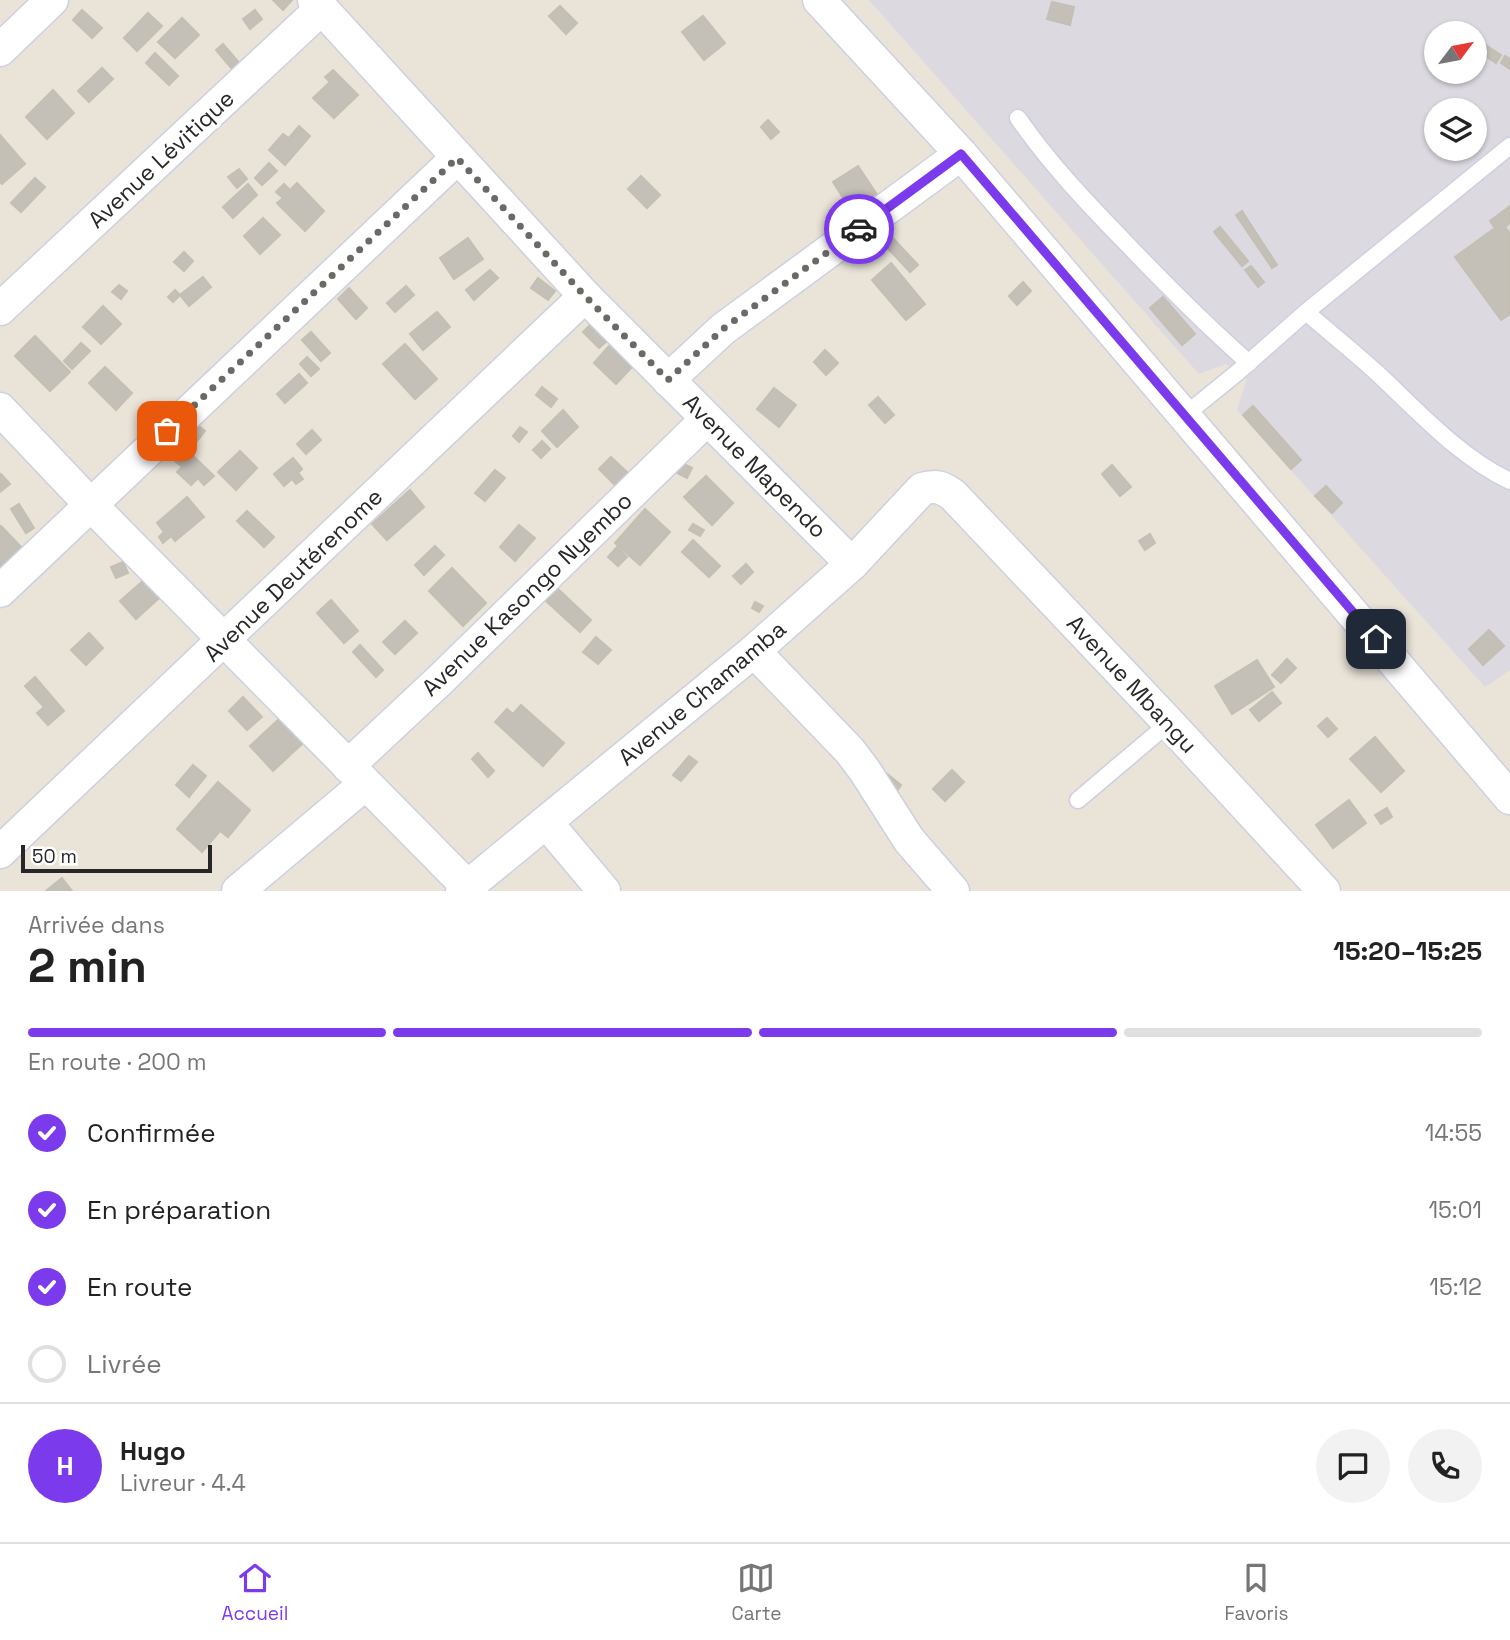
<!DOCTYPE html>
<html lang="fr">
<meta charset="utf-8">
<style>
body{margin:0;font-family:"Space Grotesk",sans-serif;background:#f2f2f2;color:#222;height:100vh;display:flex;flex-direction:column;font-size:26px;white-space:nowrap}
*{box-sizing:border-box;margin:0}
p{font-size:23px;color:#767676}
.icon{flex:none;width:38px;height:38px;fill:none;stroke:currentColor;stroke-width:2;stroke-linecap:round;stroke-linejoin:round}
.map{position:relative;height:891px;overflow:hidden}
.drawer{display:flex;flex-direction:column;background:#fff;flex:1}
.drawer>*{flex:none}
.needle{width:46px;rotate:58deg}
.fabs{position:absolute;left:1424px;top:21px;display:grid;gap:14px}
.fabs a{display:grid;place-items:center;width:63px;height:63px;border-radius:50%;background:#fff;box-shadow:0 2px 5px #0004;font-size:35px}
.scale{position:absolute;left:21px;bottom:18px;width:191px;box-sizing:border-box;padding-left:7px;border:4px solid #272727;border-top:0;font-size:19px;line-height:24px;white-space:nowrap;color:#272727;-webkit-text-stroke:5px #fff;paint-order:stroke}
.pin{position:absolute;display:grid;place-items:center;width:60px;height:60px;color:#fff;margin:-30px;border-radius:14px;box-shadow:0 4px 10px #0006}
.courier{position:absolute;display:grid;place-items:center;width:70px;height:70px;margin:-35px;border:5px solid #7c3aed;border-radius:50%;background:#fff;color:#222;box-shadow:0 2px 9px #0007}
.summary em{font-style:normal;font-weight:700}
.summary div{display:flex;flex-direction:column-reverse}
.summary{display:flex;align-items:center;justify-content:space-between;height:119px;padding:0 28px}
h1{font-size:46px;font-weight:700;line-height:52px}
.bar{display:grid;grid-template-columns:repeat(4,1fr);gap:10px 7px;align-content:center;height:84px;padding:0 28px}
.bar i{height:9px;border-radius:5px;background:#e0e0e0}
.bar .on{background:#7c3aed}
.bar p{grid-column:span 4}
.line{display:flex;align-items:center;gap:18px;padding:0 28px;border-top:2px solid #e0e0e0}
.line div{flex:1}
.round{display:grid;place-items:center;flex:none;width:74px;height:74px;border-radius:37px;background:#f2f2f2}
ol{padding:0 28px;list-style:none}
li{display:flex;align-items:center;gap:21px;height:77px}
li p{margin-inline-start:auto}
li .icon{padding:7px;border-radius:50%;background:#7c3aed;color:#fff;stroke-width:4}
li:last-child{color:#767676}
li i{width:38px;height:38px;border:4px solid #e0e0e0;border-radius:50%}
.tabs{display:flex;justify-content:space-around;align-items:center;height:98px;border-top:2px solid #e0e0e0;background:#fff;font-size:19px;color:#767676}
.tabs a{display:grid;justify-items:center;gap:4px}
.tabs .on{color:#7c3aed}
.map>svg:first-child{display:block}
.industrial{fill:#dcd9e1;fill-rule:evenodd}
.building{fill:#c4c0b8;stroke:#c4bfb3;stroke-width:2}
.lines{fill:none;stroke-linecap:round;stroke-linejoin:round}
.service-casing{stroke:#ced0e0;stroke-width:19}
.minor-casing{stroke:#ced0e0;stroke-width:35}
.service{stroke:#fff;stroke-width:16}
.minor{stroke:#fff;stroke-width:32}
.done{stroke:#6b6965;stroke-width:7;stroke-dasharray:0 12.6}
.route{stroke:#7c3aed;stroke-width:9}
.labels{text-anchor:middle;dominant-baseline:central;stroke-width:7;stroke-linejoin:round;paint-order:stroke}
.street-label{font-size:23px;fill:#272727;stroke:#fff}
</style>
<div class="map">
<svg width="1510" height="891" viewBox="0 0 1510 891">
<rect width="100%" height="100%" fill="#e9e3d8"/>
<path class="industrial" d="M869,0H1510V670L1485,687L1237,410L1247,379L1226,364L1199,374ZM1437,33H1475V72H1437ZM1437,110H1475V149H1437Z"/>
<g class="building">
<polygon points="273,0 292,0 283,10"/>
<polygon points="1052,2 1074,7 1070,25 1047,19"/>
<polygon points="560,6 577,23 566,34 549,16"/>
<polygon points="82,10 102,28 92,38 73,20"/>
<polygon points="255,10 262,19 250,29 243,19"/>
<polygon points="148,13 162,26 137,51 124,38"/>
<polygon points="703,16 725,43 704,60 682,32"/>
<polygon points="182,18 199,35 175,58 158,42"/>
<polygon points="1475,38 1501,55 1496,63 1475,49"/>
<polygon points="223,44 240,64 233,70 216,50"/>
<polygon points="155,53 178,76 169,85 146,63"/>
<polygon points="1505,56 1510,59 1510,69 1501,63"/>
<polygon points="102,68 113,79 89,102 78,91"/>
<polygon points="333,70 358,95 334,118 313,98 330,82 325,77"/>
<polygon points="53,90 74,113 47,139 26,117"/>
<polygon points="768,120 779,132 771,139 761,127"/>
<polygon points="299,126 310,136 285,165 269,150 283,134 289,138"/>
<polygon points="0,135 25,164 2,184 0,182"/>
<polygon points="269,163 277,171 262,185 255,178"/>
<polygon points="858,166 878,196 853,213 833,182"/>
<polygon points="239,169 247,179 237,188 228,177"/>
<polygon points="641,176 660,195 647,208 628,189"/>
<polygon points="35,178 45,187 21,212 11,203"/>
<polygon points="297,183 324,211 305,231 277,203 283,198 276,192 284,184 290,190"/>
<polygon points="248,184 257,195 233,218 223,207"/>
<polygon points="1510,206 1510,223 1505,227 1510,233 1510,314 1501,320 1455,257 1495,228 1490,221"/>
<polygon points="1242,211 1277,265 1272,268 1236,215"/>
<polygon points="263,218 280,235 260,254 244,236"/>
<polygon points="1220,227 1248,261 1242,266 1214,232"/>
<polygon points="890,235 918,265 910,272 882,242"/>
<polygon points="468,238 483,259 454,279 440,258"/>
<polygon points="184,252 193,261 184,271 174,262"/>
<polygon points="891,263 925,304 906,320 872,280"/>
<polygon points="1251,266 1264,282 1258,287 1245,270"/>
<polygon points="490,270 498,278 474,300 466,290"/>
<polygon points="203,277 211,287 189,306 180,295"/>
<polygon points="538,278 555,291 548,300 531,288"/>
<polygon points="1023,282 1031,291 1017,305 1009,296"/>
<polygon points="119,285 127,291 121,299 112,292"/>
<polygon points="406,286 414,295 395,312 387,303"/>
<polygon points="349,288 367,308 356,319 338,299"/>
<polygon points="175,290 180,295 173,302 168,297"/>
<polygon points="1163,297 1195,334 1182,345 1150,308"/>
<polygon points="103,306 121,324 101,344 83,327"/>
<polygon points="437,312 450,327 423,350 410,334"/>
<polygon points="591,324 607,341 599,348 583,332"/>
<polygon points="311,332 330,353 321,361 302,340"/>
<polygon points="35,336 70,372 50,391 15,356"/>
<polygon points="81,343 90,351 72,369 64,361"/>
<polygon points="405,344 437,379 415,399 383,364"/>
<polygon points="609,346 632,367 616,384 594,363"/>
<polygon points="825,350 838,363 826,375 814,362"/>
<polygon points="307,357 319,369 311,376 300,364"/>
<polygon points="105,367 132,393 116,410 89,383"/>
<polygon points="299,374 307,383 285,403 277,394"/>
<polygon points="542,387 557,399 551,407 536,395"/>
<polygon points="774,388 796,405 779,427 757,409"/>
<polygon points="878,397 894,415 885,423 869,405"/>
<polygon points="1253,406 1301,460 1291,469 1243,415"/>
<polygon points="563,410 578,427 557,447 542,431"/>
<polygon points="196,424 205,431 197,441 188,433"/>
<polygon points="520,427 527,432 519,442 513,436"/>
<polygon points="312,430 321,440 306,454 297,444"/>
<polygon points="542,441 550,449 541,458 533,450"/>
<polygon points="186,449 214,476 204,485 198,478 191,485 177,472 182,467 175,461"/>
<polygon points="240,451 257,468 236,490 218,472"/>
<polygon points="611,457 629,474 616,486 599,469"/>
<polygon points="293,458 302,469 298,473 303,479 296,484 292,479 284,486 274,474"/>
<polygon points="680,462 692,468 687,478 675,472"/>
<polygon points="1112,465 1131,487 1120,496 1102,474"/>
<polygon points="495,470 505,478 485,501 475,493"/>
<polygon points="1,474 10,484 0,492 0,475"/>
<polygon points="706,476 733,503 712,525 684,497"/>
<polygon points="1326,486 1342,503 1332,513 1315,496"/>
<polygon points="410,490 424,507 387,540 372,524"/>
<polygon points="187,497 204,517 175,541 171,536 163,543 159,537 164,532 157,523"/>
<polygon points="19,504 34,528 26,533 11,509"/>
<polygon points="645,509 670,532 640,565 615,543"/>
<polygon points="247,511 274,537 264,547 237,521"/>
<polygon points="693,524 704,530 700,536 689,530"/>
<polygon points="519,525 535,538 515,561 500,547"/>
<polygon points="1,526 23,549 0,571 0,527"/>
<polygon points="1150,534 1155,543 1145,550 1139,541"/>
<polygon points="693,540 720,566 709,577 682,552"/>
<polygon points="435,546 444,555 424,575 415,565"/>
<polygon points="617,547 627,557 618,566 608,557"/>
<polygon points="123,562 128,573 116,578 111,567"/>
<polygon points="746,564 753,572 741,584 733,576"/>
<polygon points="452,568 486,603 463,626 429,591"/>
<polygon points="151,574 167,591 136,619 120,601"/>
<polygon points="558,589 591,620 580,632 546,601"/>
<polygon points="331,600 358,631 344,643 317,613"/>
<polygon points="755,602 763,606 759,612 752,608"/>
<polygon points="405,621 417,633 395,654 383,642"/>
<polygon points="1489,630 1504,646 1483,665 1469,649"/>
<polygon points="89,633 103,648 86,665 71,650"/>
<polygon points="596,637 611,650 598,664 583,652"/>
<polygon points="360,645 383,670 376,677 353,652"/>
<polygon points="1287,659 1296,668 1281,683 1272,675"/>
<polygon points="1257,660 1274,687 1232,714 1215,686"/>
<polygon points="35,677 64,711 48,725 37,713 44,707 25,686"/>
<polygon points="1272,692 1281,703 1259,721 1250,710"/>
<polygon points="243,697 262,717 247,730 229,711"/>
<polygon points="521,705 564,743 543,766 495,722 507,709 513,714"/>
<polygon points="1327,718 1337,729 1328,737 1318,726"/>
<polygon points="279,719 302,744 273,771 250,746"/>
<polygon points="1375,737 1404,771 1381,792 1350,759"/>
<polygon points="478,753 494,771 488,777 472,759"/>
<polygon points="689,756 697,762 681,781 673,775"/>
<polygon points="193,765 206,776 189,797 176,785"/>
<polygon points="881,769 901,785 897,791 877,775"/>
<polygon points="952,770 964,782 945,801 933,789"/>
<polygon points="218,782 250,810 228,837 220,831 202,852 177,829"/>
<polygon points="1349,800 1366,823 1333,848 1316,825"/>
<polygon points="1387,808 1392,817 1381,824 1375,815"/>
<polygon points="62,878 72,891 46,891"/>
</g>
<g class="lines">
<g class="service-casing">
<g id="service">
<path d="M1018,118C1049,163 1087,203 1126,243C1166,285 1206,325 1249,363"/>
<path d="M1306,312C1329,332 1353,351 1376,372C1417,410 1459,457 1510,481"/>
<polyline points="1185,415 1238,372 1306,312 1510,146"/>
<polyline points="1078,800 1169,723"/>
</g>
</g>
<g class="minor-casing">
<g id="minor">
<polyline points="314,0 585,296 852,564"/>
<polyline points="819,0 961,154 1510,798"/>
<polyline points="0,50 52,0"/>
<polyline points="0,309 322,8"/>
<polyline points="668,380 723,329 961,154"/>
<polyline points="0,409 90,504 467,886"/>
<polyline points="0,591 457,158"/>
<polyline points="754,651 850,751 865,771 909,840 953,891"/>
<polyline points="348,766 440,680 706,420"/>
<polyline points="546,822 604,891"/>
<polyline points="0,852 585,296"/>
<polyline points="238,891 365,784"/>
<path d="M462,891L754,651L852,564L922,489C936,485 942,487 953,495L1169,723L1324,891"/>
</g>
</g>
<use href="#service" class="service"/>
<use href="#minor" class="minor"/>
</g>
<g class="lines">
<polyline class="done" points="167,431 457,158 585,296 668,380 723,329 859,229"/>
<polyline class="route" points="859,229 961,154 1376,639"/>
</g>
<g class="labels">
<g class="street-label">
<text transform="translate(161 159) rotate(-43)">Avenue Lévitique</text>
<text transform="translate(755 466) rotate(45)">Avenue Mapendo</text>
<text transform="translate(293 575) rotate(-44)">Avenue Deutérenome</text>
<text transform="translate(527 594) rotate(-44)">Avenue Kasongo Nyembo</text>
<text transform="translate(1132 684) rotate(47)">Avenue Mbangu</text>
<text transform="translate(702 693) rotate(-40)">Avenue Chamamba</text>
</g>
</g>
</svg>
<div class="fabs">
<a><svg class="needle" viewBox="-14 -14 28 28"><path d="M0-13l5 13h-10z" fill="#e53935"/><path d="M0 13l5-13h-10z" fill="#767676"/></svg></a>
<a><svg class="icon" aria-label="layers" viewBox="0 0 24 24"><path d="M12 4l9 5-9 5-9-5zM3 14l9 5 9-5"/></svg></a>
</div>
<div class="scale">50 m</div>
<div class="pin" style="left:167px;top:431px;background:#ea580c"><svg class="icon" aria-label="bag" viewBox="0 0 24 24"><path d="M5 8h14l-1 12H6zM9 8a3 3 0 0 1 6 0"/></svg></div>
<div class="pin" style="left:1376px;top:639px;background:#1f2937"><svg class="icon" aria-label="home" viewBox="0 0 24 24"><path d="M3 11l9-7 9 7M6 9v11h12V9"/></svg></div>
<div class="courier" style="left:859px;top:229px"><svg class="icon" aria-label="car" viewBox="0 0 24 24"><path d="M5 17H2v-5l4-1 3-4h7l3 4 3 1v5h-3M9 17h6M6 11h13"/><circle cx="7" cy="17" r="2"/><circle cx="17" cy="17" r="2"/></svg></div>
</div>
<section class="drawer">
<div class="summary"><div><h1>2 min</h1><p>Arrivée dans</p></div><em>15:20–15:25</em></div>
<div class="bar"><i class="on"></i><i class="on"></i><i class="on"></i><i></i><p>En route · 200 m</p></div>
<ol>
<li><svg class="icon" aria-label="check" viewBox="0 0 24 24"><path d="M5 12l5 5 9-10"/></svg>Confirmée<p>14:55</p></li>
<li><svg class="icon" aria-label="check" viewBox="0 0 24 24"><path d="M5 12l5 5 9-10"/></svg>En préparation<p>15:01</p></li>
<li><svg class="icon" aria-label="check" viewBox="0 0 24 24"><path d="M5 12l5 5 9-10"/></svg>En route<p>15:12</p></li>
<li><i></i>Livrée</li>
</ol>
<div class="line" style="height:126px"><b class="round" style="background:#7c3aed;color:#fff">H</b><div><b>Hugo</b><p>Livreur · 4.4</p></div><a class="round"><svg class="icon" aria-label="chat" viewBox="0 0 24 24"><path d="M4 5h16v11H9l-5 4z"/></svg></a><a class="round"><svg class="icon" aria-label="phone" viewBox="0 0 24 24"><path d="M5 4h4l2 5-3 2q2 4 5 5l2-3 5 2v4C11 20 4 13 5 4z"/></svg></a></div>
</section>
<nav class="tabs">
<a class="on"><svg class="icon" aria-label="home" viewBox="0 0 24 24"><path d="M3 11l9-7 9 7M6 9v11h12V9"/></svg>Accueil</a>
<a><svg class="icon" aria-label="map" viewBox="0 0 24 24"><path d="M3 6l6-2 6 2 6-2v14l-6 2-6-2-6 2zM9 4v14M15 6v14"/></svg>Carte</a>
<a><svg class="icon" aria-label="saved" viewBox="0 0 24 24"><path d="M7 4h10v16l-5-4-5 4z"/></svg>Favoris</a>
</nav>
